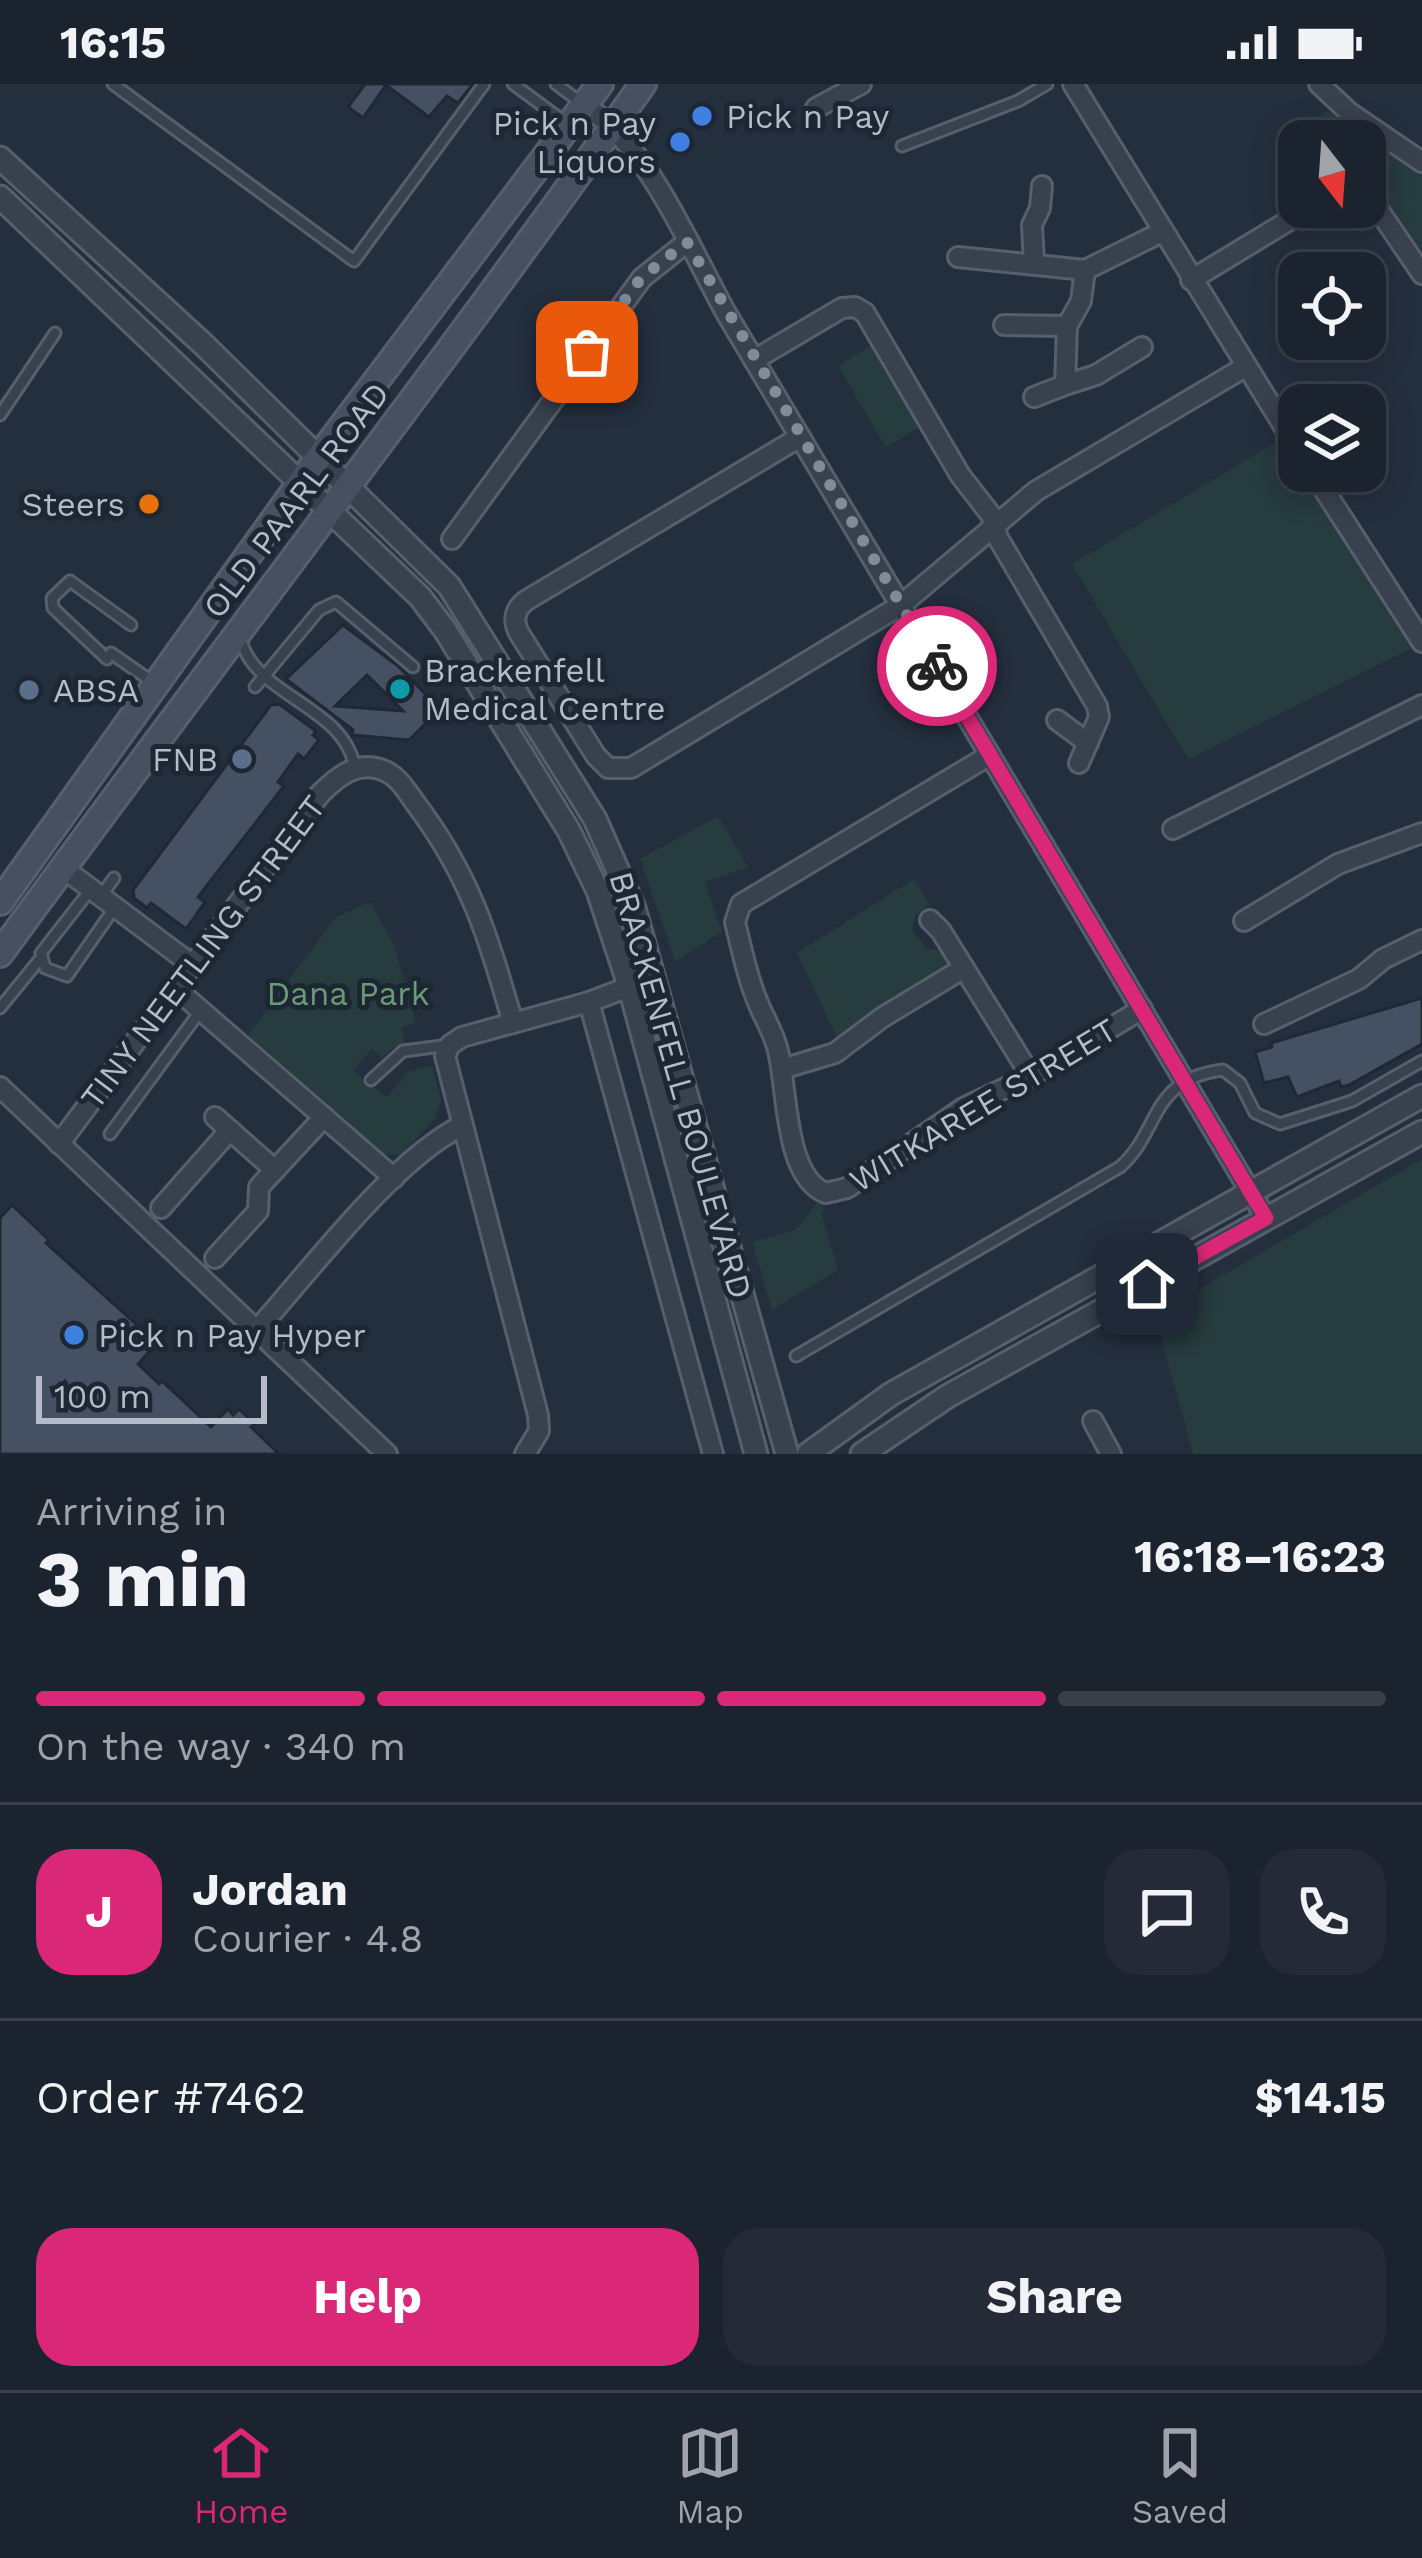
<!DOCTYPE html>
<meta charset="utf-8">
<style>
body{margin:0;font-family:"Work Sans",sans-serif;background:#242b36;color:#f1f3f6;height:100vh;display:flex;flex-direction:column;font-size:45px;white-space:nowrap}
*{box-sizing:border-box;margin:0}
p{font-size:39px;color:#a0a4aa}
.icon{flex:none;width:66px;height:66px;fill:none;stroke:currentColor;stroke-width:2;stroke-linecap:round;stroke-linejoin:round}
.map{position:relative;height:1370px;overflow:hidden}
.drawer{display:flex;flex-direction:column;background:#1b232e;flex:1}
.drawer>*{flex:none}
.needle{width:78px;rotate:163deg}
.buttons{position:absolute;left:1278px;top:36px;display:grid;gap:24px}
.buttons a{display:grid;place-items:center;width:108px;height:108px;border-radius:24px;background:#1b232e;box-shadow:0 6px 30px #0003,0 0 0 3px #39404a;font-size:60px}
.scale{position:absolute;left:36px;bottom:30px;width:231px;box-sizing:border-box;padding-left:12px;border:6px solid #b4bcc9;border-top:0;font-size:33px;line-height:42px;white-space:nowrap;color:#b4bcc9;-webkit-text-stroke:9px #1d2633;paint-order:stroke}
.pin{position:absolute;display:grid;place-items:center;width:102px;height:102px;color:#fff;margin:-51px;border-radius:24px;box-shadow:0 6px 18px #0006}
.courier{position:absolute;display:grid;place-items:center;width:120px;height:120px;margin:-60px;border:9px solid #db2777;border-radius:50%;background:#fff;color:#222;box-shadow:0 3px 15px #0007}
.overview em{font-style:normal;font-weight:700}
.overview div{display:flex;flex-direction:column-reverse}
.overview{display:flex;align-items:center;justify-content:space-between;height:204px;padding:0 36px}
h1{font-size:78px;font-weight:700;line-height:90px}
.bar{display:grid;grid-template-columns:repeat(4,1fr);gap:18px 12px;align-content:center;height:144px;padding:0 36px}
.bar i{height:15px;border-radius:9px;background:#39404a}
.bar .current{background:#db2777}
.bar p{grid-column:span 4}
.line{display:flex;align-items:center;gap:30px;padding:0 36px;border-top:3px solid #39404a}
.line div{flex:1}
.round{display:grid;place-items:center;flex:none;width:126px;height:126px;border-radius:36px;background:#242b36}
.primary-button{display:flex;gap:24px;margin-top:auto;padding:24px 36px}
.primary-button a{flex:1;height:138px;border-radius:36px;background:#db2777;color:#fff;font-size:48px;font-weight:700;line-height:138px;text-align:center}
.primary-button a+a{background:#242b36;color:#f1f3f6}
.status{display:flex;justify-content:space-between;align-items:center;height:84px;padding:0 60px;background:#1b232e;direction:ltr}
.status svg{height:33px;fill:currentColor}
.tab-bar{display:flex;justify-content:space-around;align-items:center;height:168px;border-top:3px solid #39404a;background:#1b232e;font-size:33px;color:#a0a4aa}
.tab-bar a{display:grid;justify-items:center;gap:6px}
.tab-bar .current{color:#db2777}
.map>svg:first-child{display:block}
.green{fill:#263c3f}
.building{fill:#455162;stroke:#1f2835;stroke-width:3;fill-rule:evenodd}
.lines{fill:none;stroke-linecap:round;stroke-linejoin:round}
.service-casing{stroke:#565f6c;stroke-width:15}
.minor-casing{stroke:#565f6c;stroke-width:24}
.tertiary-casing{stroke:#565f6c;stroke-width:27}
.secondary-casing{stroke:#565f6c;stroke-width:30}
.service{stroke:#38414e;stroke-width:9}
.minor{stroke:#38414e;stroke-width:18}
.tertiary{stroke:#38414e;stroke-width:21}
.secondary{stroke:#465061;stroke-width:24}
.done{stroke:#828b98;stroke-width:12;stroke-dasharray:0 21.6}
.route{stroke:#db2777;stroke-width:15}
.shop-dot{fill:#3f7fe0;stroke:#1d2633;stroke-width:4.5}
.food-dot{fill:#e8710a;stroke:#1d2633;stroke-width:4.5}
.culture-dot{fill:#0f9aa8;stroke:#1d2633;stroke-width:4.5}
.service-dot{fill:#5c6f8a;stroke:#1d2633;stroke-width:4.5}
.labels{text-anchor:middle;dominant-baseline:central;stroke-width:10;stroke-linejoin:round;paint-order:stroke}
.poi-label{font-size:33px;fill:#b4bcc9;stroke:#1d2633;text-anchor:start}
.street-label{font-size:33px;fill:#b4bcc9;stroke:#1d2633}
.park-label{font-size:33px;fill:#6b9a76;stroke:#1d2633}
</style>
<div class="status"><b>16:15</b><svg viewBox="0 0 49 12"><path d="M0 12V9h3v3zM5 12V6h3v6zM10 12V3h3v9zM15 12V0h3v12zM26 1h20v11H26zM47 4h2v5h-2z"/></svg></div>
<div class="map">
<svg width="1422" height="1370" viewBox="0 0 1422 1370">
<rect width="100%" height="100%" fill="#242f3e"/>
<g class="green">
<polygon points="1325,28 1331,28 1422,91 1422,166 1415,161 1383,110 1365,97 1365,57 1324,57 1312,36"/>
<polygon points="875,259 923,341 886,363 838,282"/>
<polygon points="1281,355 1414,563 1188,675 1072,480"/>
<polygon points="718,732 748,783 705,798 722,848 675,877 640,775"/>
<polygon points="914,795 930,821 915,831 912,846 928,866 946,865 953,882 839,958 797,869"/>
<polygon points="370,818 394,861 416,939 401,944 406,960 393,964 382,974 372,965 353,986 387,1013 409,987 432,982 441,1015 436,1034 401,1071 380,1070 248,951 336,833"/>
<polygon points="1422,1075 1422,1370 1193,1370 1155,1231"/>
<polygon points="818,1117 826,1120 821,1128 838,1186 772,1226 752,1158 796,1146"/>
</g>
<g class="building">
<polygon points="365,0 473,0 458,19 447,12 429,33 386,1 363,34 348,23"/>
<path d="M343,541L398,582L440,625L409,656L352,651L353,646L286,595ZM367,591L403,627L335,622Z"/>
<polygon points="279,620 316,647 313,651 319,656 304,675 298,670 278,698 284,702 198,813 205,818 186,845 151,819 147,824 134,814 133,806 271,621"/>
<polygon points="1422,914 1422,960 1349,1001 1341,1003 1339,997 1297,1013 1288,993 1264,999 1255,968 1272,963 1271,959"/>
<polygon points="12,1121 49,1156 46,1159 157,1259 138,1280 159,1300 162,1297 211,1343 228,1325 233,1331 239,1325 255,1340 251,1343 279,1370 0,1370 0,1134"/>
</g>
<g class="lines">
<g class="service-casing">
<g id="service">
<polyline points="113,0 354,177 484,0"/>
<polyline points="513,0 566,39"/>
<polyline points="556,0 580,18"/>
<polyline points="902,62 1018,17 1047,0"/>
<polyline points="0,331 55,249"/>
<path d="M240,553C254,614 344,620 355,684"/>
<polyline points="111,569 154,599"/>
<polyline points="107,575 53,524 52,514 70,497 131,541"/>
<polyline points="255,603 319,526 336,518 413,583"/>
<polyline points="91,805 41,869 45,884 67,892 115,823"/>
<polyline points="101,812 114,794"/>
<polyline points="0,924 40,875"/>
<polyline points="371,996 403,967 450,961"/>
<polyline points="110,1050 201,926"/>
<path d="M796,1272L1120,1083C1161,1047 1149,995 1223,986L1240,999L1255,1029L1280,1040L1352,1017L1422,977"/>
</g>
</g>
<g class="minor-casing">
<g id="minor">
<polyline points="1073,0 1299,367"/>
<polyline points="1319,0 1350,29 1422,78"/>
<path d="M585,22C648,61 690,164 726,229L1266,1134"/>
<polyline points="816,24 861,0"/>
<polyline points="1365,106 1422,190"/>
<polyline points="958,173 1085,186"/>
<polyline points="1034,180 1032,141 1040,124 1042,102"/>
<polyline points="1191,196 1311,123"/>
<polyline points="1004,241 1067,242"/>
<polyline points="1142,263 1096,291 1065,301 1067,242 1081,217 1085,186 1162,148"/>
<polyline points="754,276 842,224 855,223 865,229 960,391 991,431 998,454 1097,622 1099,633 1079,679"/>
<polyline points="1034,313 1065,301"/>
<path d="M800,353L527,516C515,524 512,536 519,549L596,672L608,684H631L901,521L1036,407L1245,283"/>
<polyline points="1312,387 1422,558"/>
<polyline points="452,455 642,194 687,158"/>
<polyline points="1057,636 1088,659"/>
<path d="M990,671L741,820L735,838C741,862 746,888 755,911C761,929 772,945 777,963C788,1001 783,1093 826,1109L847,1104L965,1023L1031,992L1142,925"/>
<polyline points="1173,745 1422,621"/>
<polyline points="63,784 191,880"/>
<polyline points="930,836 941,847 1031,992"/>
<polyline points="1244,837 1338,780 1422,749"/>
<polyline points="175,904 394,1094"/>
<polyline points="589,918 713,1370"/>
<polyline points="1264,940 1359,895 1383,875 1422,856"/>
<polyline points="782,985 835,969 883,933 964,884"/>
<polyline points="0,1003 387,1370"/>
<polyline points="215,1033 275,1086"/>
<path d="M59,1060L320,710C337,693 358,675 385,687C399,693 407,708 416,720C471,793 488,853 513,939"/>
<polyline points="161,1124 230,1046"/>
<polyline points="215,1174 258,1127 259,1103 324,1033"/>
<path d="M256,1247C311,1186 390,1079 461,1042"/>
<polyline points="1093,1337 1111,1370"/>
<polyline points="525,1370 539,1347 538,1331 445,972 450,961 462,953 589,918 655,893"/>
</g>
</g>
<g class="tertiary-casing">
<g id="tertiary">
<polyline points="0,74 203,260 449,502 595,735 634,824 787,1370"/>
<polyline points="0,113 420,513 445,546 569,747 598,807 630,904 756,1370"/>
<polyline points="808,1370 891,1310 1422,1012"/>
<polyline points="862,1370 948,1312 1422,1048"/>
</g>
</g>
<g class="secondary-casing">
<g id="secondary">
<polyline points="0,818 318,374 600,0"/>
<path d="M0,870C212,579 434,294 643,0"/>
</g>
</g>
<use href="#service" class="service"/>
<use href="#minor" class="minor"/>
<use href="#tertiary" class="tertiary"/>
<use href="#secondary" class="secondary"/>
</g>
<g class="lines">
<polyline class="done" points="587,268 641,194 687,158 937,582"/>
<polyline class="route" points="937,582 1266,1134 1147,1200"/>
</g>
<g class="shop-dot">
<circle cx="702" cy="32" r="12"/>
<circle cx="680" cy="58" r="12"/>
<circle cx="74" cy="1251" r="12"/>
</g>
<circle class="food-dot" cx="149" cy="420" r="12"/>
<circle class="culture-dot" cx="400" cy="605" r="12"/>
<g class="service-dot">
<circle cx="29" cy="606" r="12"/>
<circle cx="242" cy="675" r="12"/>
</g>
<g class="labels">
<g class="poi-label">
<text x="726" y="32">Pick n Pay</text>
<text x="656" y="39" text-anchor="end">Pick n Pay<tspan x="656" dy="38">Liquors</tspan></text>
<text x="125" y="420" text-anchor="end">Steers</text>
<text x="424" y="586">Brackenfell<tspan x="424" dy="38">Medical Centre</tspan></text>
<text x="53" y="606">ABSA</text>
<text x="218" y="675" text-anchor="end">FNB</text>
<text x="98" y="1251">Pick n Pay Hyper</text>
</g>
<g class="street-label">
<text transform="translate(296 416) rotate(-53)">OLD PAARL ROAD</text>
<text transform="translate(203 868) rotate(-53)">TINY NEETLING STREET</text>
<text transform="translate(681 1001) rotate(74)">BRACKENFELL BOULEVARD</text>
<text transform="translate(983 1021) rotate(-31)">WITKAREE STREET</text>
</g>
<g class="park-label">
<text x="348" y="909">Dana Park</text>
</g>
</g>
</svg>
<div class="buttons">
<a><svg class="needle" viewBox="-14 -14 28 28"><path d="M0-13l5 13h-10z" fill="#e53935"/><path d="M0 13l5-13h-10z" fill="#a0a4aa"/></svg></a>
<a><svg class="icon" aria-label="locate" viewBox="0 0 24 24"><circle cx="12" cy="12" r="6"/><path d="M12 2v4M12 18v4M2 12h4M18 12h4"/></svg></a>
<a><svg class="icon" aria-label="layers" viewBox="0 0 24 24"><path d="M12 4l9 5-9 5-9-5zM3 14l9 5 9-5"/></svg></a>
</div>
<div class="scale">100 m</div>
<div class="pin" style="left:587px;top:268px;background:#ea580c"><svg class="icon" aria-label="bag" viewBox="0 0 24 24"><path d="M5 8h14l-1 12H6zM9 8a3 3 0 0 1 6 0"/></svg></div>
<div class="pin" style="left:1147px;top:1200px;background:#1f2937"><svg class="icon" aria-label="home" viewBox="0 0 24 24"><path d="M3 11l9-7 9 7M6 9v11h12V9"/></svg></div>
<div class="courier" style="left:937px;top:582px"><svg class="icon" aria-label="bike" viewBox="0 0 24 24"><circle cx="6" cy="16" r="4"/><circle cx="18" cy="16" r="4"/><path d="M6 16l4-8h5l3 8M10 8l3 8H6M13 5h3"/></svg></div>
</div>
<section class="drawer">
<div class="overview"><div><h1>3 min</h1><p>Arriving in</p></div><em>16:18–16:23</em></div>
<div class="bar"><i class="current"></i><i class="current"></i><i class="current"></i><i></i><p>On the way · 340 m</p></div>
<div class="line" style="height:216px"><b class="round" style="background:#db2777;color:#fff">J</b><div><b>Jordan</b><p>Courier · 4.8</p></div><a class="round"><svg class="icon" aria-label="chat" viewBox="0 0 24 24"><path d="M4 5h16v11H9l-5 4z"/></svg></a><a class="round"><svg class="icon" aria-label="phone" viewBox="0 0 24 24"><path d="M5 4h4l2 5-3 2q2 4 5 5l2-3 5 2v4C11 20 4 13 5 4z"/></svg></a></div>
<div class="line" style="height:156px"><div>Order #7462</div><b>$14.15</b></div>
<div class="primary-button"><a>Help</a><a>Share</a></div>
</section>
<nav class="tab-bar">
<a class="current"><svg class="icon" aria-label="home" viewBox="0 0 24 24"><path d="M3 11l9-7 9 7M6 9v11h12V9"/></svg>Home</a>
<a><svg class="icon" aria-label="map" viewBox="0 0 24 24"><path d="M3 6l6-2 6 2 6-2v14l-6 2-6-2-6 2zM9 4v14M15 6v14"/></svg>Map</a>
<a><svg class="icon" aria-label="saved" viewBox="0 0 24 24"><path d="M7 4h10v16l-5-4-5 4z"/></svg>Saved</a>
</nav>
